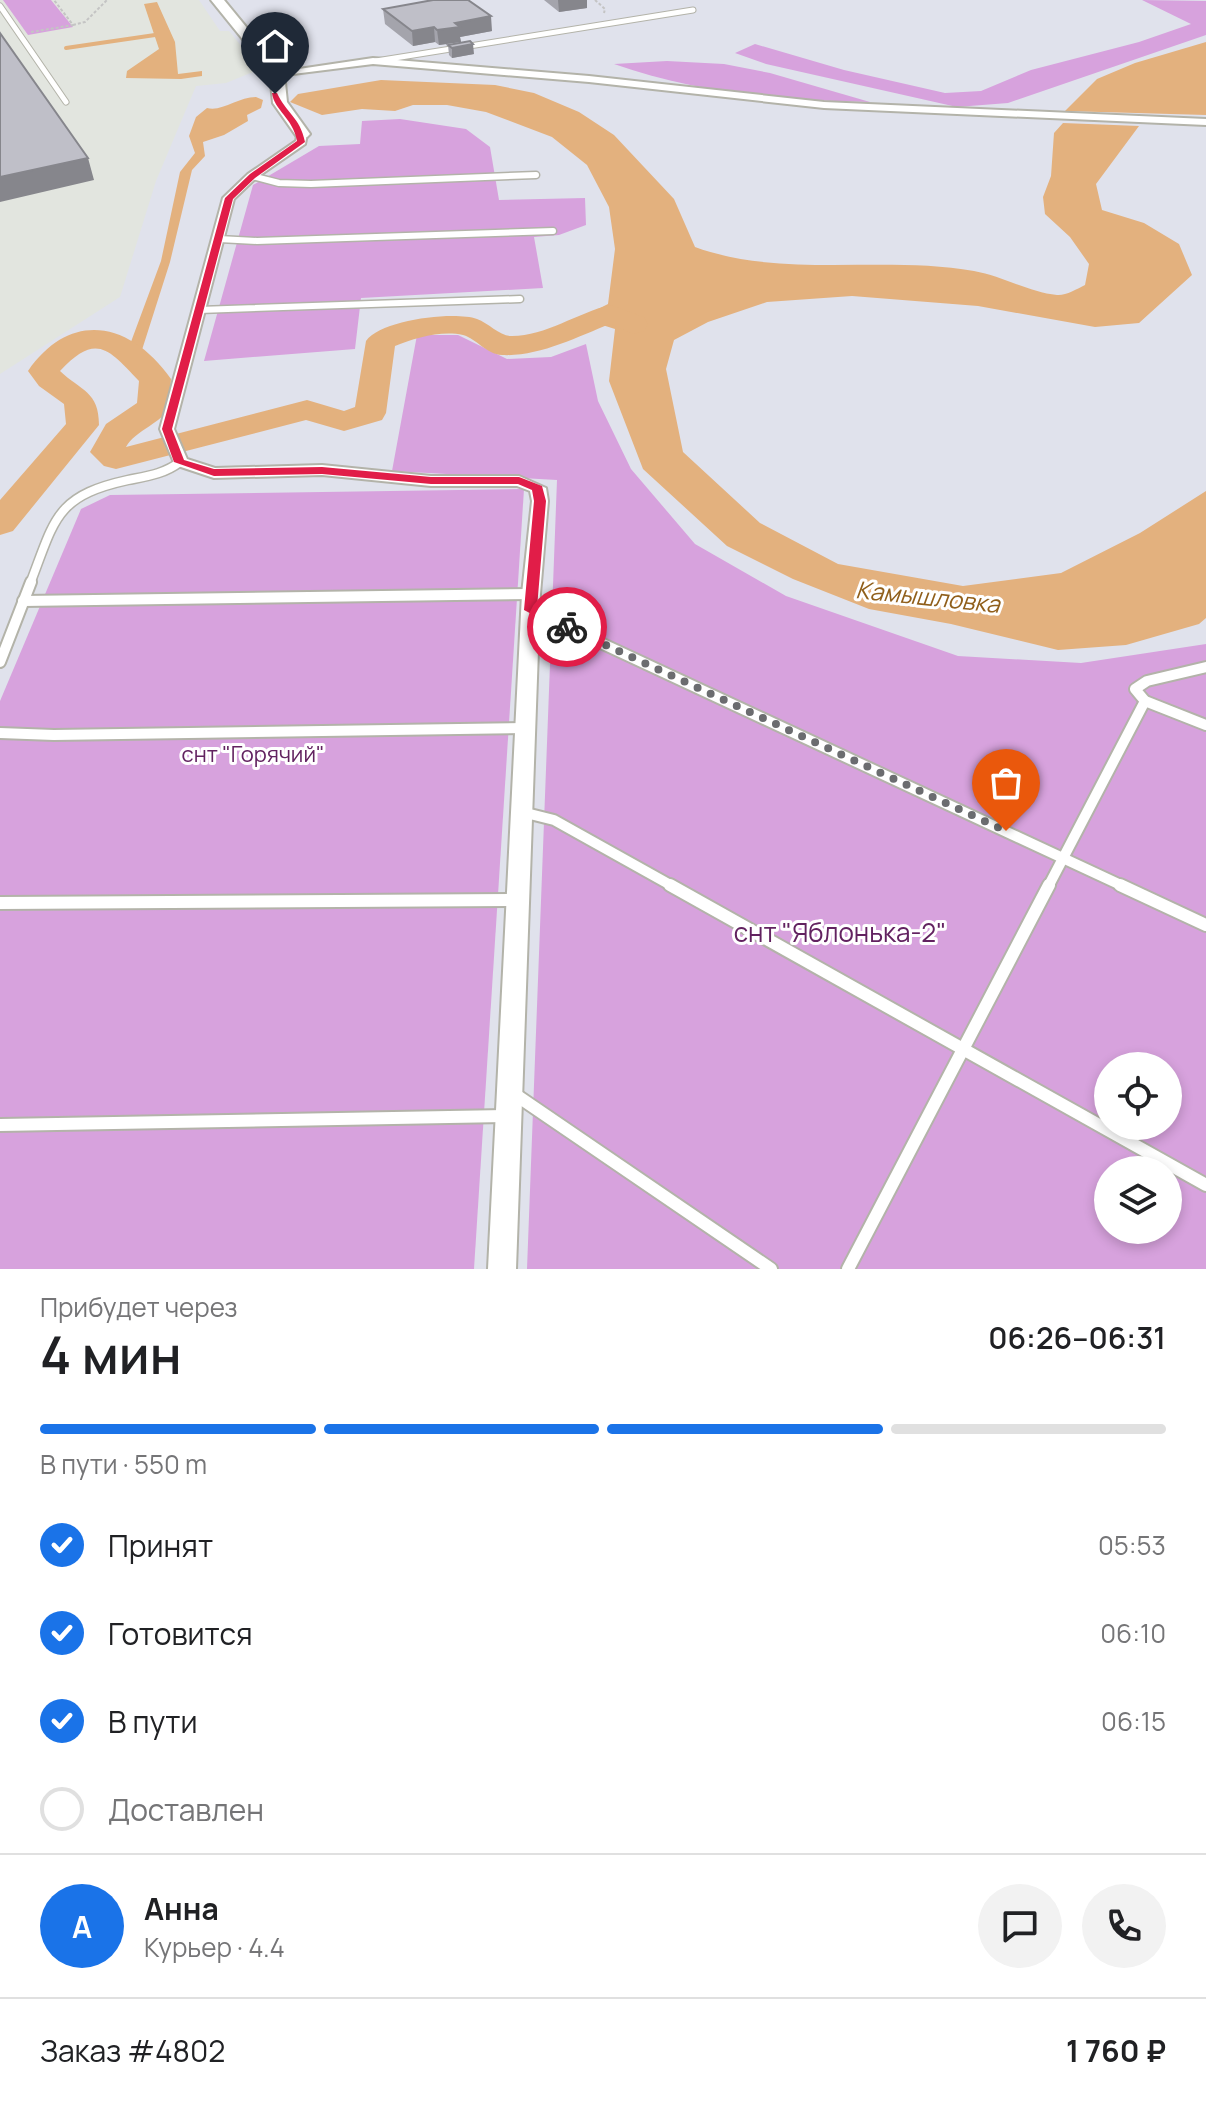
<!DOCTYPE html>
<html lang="ru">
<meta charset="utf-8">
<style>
body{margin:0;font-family:Manrope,sans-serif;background:#f2f2f2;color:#202124;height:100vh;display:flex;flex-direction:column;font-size:30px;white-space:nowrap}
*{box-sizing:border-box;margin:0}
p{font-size:26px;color:#757577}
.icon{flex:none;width:44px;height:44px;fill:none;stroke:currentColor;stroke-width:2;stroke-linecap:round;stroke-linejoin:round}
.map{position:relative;height:1269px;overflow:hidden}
.side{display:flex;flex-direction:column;background:#fff;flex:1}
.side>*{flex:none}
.fabs{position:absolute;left:1094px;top:1052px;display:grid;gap:16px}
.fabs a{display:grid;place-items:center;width:88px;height:88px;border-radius:50%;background:#fff;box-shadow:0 4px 12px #0003;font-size:40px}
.pin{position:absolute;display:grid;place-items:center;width:68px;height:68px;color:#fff;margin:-82px -34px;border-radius:50% 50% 50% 0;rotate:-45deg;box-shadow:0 0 8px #0007}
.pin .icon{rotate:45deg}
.courier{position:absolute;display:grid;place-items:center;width:80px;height:80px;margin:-40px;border:6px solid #e11d48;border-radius:50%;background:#fff;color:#222;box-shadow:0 2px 10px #0007}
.summary em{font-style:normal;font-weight:600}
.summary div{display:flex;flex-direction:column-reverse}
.summary{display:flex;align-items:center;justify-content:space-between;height:136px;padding:0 40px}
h1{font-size:52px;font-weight:600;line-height:60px}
.bar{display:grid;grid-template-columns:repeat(4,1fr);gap:12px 8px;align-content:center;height:96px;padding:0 40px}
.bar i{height:10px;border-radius:6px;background:#e0e0e0}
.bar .current{background:#1a73e8}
.bar p{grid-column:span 4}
.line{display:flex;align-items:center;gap:20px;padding:0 40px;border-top:2px solid #e0e0e0}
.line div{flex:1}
.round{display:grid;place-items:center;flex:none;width:84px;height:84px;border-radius:42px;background:#f2f2f2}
ol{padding:0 40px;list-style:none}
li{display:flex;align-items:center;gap:24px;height:88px}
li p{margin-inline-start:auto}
li .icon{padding:8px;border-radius:50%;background:#1a73e8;color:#fff;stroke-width:4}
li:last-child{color:#757577}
li i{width:44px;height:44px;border:4px solid #e0e0e0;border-radius:50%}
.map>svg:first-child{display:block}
.industrial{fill:#e2e5df}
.green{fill:#d7a2dd;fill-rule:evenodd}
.water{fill:#e3b17e}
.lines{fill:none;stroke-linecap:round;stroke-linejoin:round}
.stream{stroke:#e3b17e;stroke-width:4}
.river{fill:#e3b17e;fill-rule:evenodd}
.lane-far4-casing{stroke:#b3b3a9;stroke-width:7}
.lane-far3-casing{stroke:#b3b3a9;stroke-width:9}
.lane-far2-casing{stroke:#b3b3a9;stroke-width:11}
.lane-far1-casing{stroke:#b3b3a9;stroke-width:14}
.lane-casing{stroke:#b3b3a9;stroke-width:16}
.street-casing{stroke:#b3b3a9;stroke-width:4}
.secondary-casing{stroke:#b3b3a9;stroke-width:4}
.path{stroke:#c4c4c4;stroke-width:2;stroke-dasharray:3 2;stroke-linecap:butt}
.lane-far4{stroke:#fff;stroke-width:5}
.lane-far3{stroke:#fff;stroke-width:6}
.lane-far2{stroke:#fff;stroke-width:8}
.lane-far1{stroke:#fff;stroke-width:10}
.lane{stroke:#fff;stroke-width:12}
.street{fill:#fff;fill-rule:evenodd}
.secondary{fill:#fff;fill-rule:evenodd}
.wall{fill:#a4a4ac}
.shaded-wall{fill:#86868c}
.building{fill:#bfbfc8;stroke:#86868c;stroke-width:2}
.route{fill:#e11d48}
.done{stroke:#6b6c6f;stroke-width:8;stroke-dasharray:0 14.4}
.labels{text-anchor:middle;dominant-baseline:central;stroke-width:6;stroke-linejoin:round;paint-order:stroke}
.park-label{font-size:22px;fill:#622260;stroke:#fff}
.water-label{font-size:24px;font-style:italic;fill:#905f1b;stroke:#fff}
.near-park-label{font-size:26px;fill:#622260;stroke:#fff}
</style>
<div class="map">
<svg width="1206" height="1269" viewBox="0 0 1206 1269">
<rect width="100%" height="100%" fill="#e0e2ec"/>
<polygon class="industrial" points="0,0 199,0 220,31 229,31 260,69 226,83 196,86 156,181 120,297 0,374"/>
<g class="green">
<polygon points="3,0 51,0 73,27 28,35"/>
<polygon points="1142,0 1206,1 1206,35 1008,103 957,107 766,64 735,53 755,44 844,70 945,93 981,91 1031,70 1139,42 1191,24"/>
<path d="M667,61L724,64L770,73L870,102C784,101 696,93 614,64Z"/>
<polygon points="400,119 466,129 490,147 499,200 585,198 586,225 559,235 534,237 543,288 361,298 355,349 204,361 253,185 319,146 360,144 362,121"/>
<path d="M417,335H458L507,359L551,357L586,344L598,401L631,469L695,544L786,596L958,656L1081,663L1206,644V1269H527L557,480L392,471ZM1108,1066H1168V1126H1108ZM1108,1170H1168V1230H1108Z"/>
<polygon points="524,489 474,1269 0,1269 0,701 81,509 110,495"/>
</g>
<g class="water">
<polygon points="157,2 175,42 178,74 202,71 202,76 181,79 126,78 127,71 159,49 144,4"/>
<polygon points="1206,42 1206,115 1065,111 1097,79 1135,63"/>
<path d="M381,80L495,85L534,93L579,112L614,135L674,199L695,247C783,279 883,255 974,271C1002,276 1029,292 1057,295C1065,296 1077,289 1085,285L1089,264L1070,237L1045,214L1043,197L1051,176L1054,133L1063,123L1139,126L1096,184L1102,210L1144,223L1179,244L1192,275L1139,323L1095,327L978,306L852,296L767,302L708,322L674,340L666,369L683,452L760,523L838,564L963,586L1061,573L1140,533L1206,491V618L1199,624L1126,645L1058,650L951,624L869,609L793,579L727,546L643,469L609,381L615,329L580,318L608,304L615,249L609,207L587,165L552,137L486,112L447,105H413L395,111L362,109L322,115L290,102L298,94Z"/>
<path d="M256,97L263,100L261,108L247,115L248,121L224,135L203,142L205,156L192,170L170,262L141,353L133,363L125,358L161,261L180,172L195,153L189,136L196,117L207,108C222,112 238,97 256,97Z"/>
</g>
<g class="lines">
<polyline class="stream" points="66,48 155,35"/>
<path class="river" d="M610,305L644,317L648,325L644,331L633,334L610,324C577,337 538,357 502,355C486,354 477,339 463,335C442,330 414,338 395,346L386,413L382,420L344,431L306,420L116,469L104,466L90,452L106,424L137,403L139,381C109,349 96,332 60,371C81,391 99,391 99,425L13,531L0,535V500L66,424L64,404L39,386L28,371C71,309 131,322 171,379C170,387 172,398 169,406C165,422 135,430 126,447L307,400L344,411L355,407L366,341C381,320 453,311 477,319C488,323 499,335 510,336C544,337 577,313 610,305Z"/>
<g class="lane-far4-casing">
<g id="lane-far4">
<polyline points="0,6 66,102"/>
<polyline points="376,61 693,10"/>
</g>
</g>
<g class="lane-far3-casing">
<g id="lane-far3">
<polyline points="252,176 279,183 311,184 536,175"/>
<polyline points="219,239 257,241 553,231"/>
<polyline points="199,310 520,299"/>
</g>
</g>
<g class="lane-far2-casing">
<path id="lane-far2" d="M30,584C55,519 55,496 128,480C148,476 164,474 180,462"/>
</g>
<g class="lane-far1-casing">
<g id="lane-far1">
<polyline points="23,601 531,594"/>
<polyline points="530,610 1125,887"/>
<polyline points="0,662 31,582"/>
<polyline points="1206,667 1147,681 1135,689 1145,701 1206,725"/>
<polyline points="0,733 54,735 525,728"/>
<polyline points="522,812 554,820 674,887"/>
<polyline points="1048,887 1145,701"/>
</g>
</g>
<g class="lane-casing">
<g id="lane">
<polyline points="670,885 1206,1185"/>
<polyline points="1120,885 1206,925"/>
<polyline points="0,903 517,900"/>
<polyline points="513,1093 771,1269"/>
<polyline points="0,1125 505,1116"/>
<polyline points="848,1269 1049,885"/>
</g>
</g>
<g class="street-casing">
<g id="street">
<polygon points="373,58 589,76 824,102 1206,119 1206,125 824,108 589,82 373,64 277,76 272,73"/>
<polygon points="298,132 307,134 305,144 256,178 234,199 174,429 187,459 215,468 322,465 431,476 519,476 546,488 548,501 540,594 516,1269 488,1269 522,594 532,501 530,491 517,486 431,486 322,475 214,478 175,465 160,429 223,198 248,174 296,141"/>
</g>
</g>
<g class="secondary-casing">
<polygon id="secondary" points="211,0 224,0 284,73 287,102 310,134 307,137 297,137 273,103 270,73"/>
</g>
<g class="path">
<polyline points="595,0 605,9 604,13"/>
<polyline points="73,25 85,22 107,0"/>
<polyline points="31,32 73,25 54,0"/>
</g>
<use href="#lane-far4" class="lane-far4"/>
<use href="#lane-far3" class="lane-far3"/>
<use href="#lane-far2" class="lane-far2"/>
<use href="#lane-far1" class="lane-far1"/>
<use href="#lane" class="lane"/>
<use href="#street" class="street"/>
<use href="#secondary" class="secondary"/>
</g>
<g class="wall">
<polygon points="544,0 587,0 587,8 559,12"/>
<polygon points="383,9 492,31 460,37 461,42 439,45 435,42 413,46 385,24"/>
<polygon points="448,45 474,54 452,58 449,55"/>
</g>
<g class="shaded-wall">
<polygon points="558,0 587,0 587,8 559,12"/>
<polygon points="491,16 492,31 460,37 461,42 439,45 437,30 455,23"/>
<polygon points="434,27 435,42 413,46 412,31"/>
<polygon points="473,44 474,54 452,58 452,48"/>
<polygon points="88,158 94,180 0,202 0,177"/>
</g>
<g class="building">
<polygon points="433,0 468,0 491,16 455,23 460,27 437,30 434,27 412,31 383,9"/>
<polygon points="0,33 88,158 0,177"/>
<polygon points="470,41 473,44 452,48 448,45"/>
</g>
<path class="route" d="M272,93H277C286,113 300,117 305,142L255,178L233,199L172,429L184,460L214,469L322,467L431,477H519L542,486L546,501L537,608L571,624V630H562L524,610L534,501L532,490L518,484H431L322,474L214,476L174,462L162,429L225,198L250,174L297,141C293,118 274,110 272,93Z"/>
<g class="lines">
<polyline class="done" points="567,627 1006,831"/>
</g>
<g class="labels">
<g class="park-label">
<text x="253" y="754">снт "Горячий"</text>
</g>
<g class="water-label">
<text transform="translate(928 596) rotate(6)">Камышловка</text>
</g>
<g class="near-park-label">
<text x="840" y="932">снт "Яблонька-2"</text>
</g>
</g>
</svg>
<div class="fabs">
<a><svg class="icon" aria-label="locate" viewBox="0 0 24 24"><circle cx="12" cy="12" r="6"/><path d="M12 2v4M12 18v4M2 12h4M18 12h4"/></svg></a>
<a><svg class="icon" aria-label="layers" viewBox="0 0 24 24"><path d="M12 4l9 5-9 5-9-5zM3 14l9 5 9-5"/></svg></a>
</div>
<div class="pin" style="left:1006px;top:831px;background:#ea580c"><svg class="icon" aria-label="bag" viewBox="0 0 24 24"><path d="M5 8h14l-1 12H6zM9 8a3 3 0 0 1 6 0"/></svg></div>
<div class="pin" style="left:275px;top:94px;background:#1f2937"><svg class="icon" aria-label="home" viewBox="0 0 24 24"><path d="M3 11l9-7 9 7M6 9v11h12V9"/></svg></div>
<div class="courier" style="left:567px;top:627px"><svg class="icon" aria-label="bike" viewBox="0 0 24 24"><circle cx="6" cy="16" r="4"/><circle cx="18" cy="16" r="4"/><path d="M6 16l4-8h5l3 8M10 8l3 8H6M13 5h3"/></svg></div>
</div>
<section class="side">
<div class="summary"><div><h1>4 мин</h1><p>Прибудет через</p></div><em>06:26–06:31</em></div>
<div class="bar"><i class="current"></i><i class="current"></i><i class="current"></i><i></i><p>В пути · 550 m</p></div>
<ol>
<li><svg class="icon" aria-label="check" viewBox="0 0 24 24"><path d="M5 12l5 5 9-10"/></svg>Принят<p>05:53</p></li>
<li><svg class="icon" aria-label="check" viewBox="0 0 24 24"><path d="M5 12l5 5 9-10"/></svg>Готовится<p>06:10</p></li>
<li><svg class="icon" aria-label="check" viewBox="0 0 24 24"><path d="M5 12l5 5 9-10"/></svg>В пути<p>06:15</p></li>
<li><i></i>Доставлен</li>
</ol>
<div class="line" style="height:144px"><b class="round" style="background:#1a73e8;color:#fff">А</b><div><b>Анна</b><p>Курьер · 4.4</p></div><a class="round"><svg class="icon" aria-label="chat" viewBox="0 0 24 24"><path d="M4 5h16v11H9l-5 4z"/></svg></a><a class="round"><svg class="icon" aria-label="phone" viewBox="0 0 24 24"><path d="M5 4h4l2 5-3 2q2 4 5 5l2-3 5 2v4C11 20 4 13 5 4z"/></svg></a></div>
<div class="line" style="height:104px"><div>Заказ #4802</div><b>1 760 ₽</b></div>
</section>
